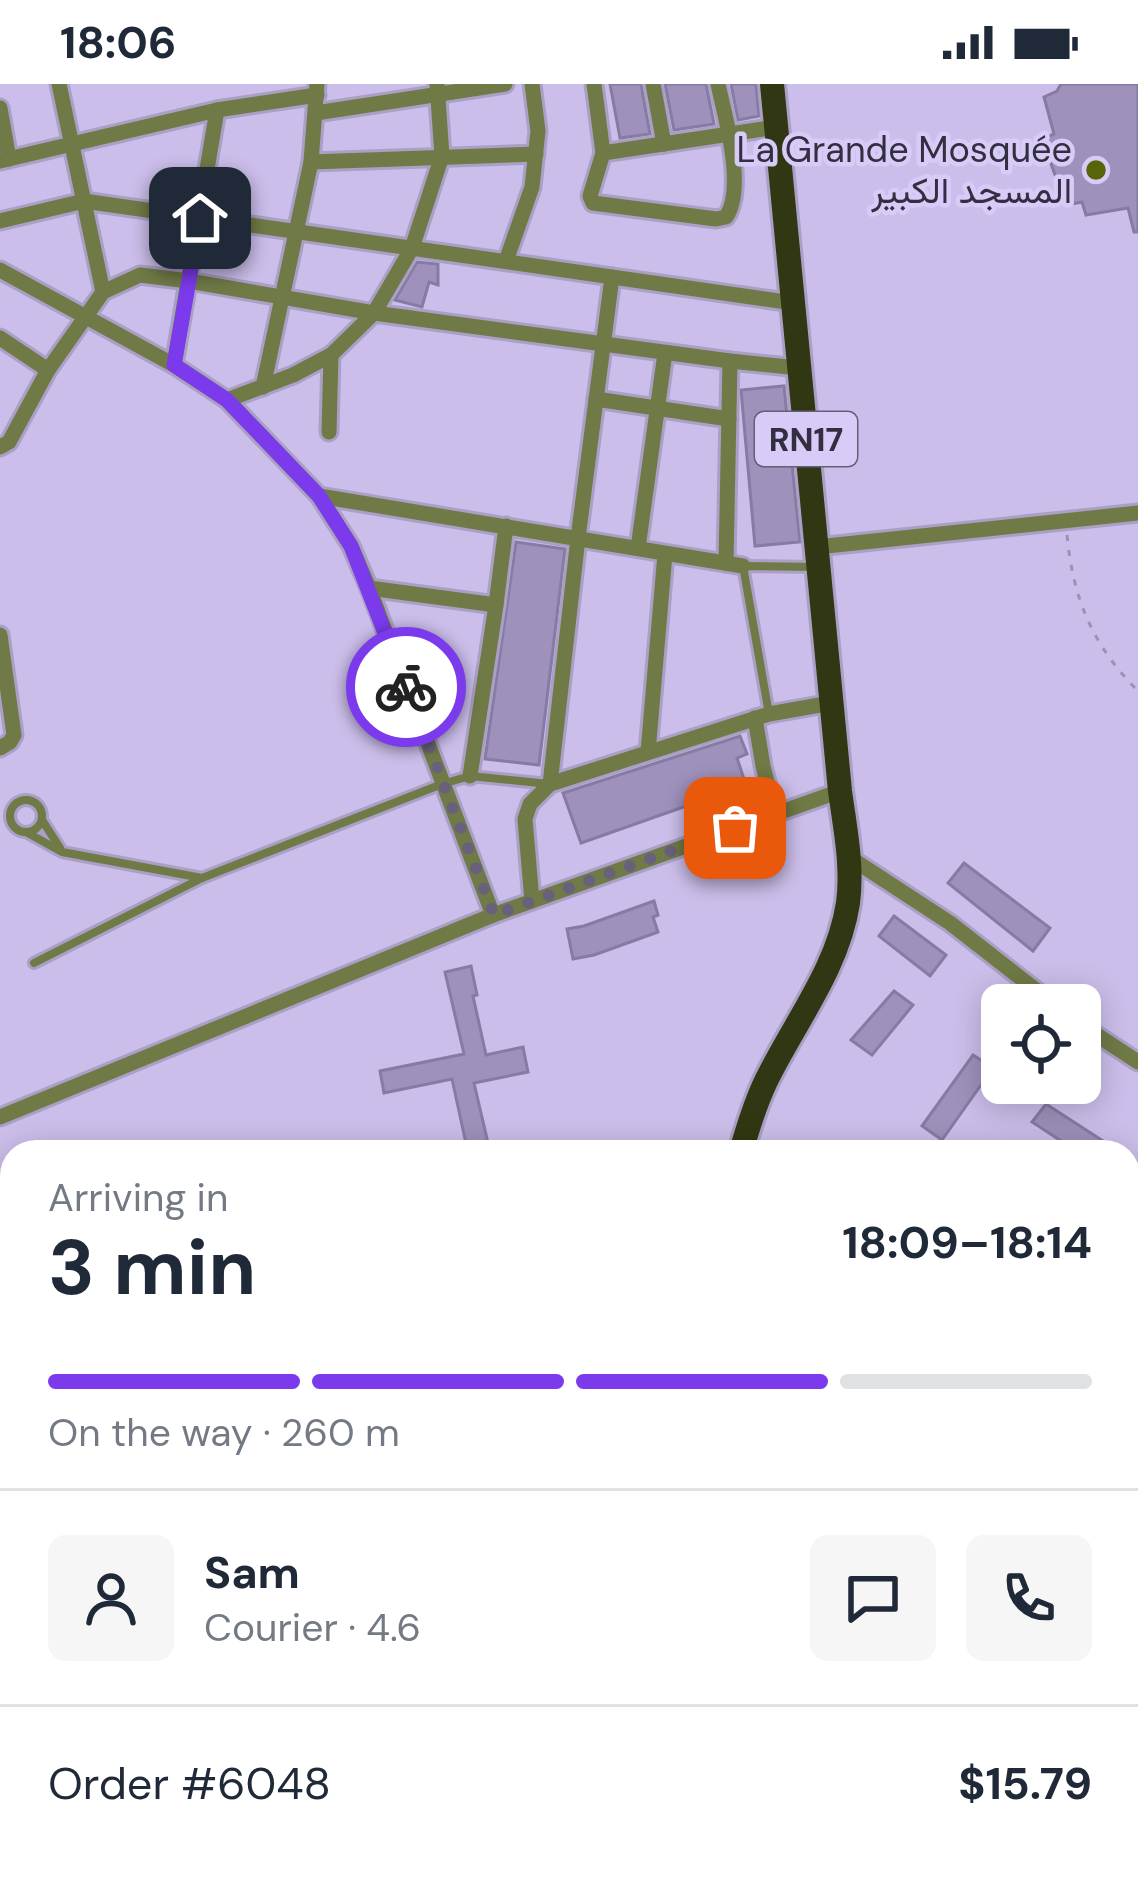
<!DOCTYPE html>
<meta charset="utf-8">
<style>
body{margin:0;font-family:"DM Sans",Vazirmatn,sans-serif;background:#f6f6f7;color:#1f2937;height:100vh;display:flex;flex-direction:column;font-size:45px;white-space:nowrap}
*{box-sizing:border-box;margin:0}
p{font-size:39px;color:#747a83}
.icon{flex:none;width:66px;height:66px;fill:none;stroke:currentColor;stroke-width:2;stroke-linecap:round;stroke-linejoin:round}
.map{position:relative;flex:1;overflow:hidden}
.details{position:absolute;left:0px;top:1056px;width:1140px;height:747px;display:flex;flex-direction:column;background:#fff;border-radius:36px 36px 0 0;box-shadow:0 6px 30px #0003}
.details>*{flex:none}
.fabs{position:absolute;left:981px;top:900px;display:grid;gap:24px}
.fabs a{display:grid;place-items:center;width:120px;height:120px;border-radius:18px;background:#fff;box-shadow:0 6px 30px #0003;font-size:60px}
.pin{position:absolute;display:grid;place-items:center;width:102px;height:102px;color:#fff;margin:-51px;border-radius:24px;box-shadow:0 6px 18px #0006}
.courier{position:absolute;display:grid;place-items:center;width:120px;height:120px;margin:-60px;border:9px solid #7c3aed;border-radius:50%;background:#fff;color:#222;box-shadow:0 3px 15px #0007}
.head em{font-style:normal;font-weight:700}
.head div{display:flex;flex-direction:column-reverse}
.head{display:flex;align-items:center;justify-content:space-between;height:204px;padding:0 48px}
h1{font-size:78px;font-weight:700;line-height:90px}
.bar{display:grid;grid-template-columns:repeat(4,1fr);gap:18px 12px;align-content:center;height:144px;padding:0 48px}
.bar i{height:15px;border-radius:9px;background:#e0e1e3}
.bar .selected{background:#7c3aed}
.bar p{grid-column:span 4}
.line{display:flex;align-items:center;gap:30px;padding:0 48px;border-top:3px solid #e0e1e3}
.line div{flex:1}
.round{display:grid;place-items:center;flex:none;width:126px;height:126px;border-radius:18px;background:#f6f6f7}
.status{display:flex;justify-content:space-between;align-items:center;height:84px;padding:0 60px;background:#fff;direction:ltr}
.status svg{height:33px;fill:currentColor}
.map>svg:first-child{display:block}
.building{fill:#9e91bb;stroke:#877ba3;stroke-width:3}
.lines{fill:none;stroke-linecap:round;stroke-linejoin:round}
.service-casing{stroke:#aa9fc5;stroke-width:14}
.minor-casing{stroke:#aa9fc5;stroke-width:21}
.primary-casing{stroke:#aa9fc5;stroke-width:30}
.path{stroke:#9d92b6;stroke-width:3;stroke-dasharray:6 9;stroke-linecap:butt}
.service{stroke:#707a46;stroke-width:8}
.minor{stroke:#707a46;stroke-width:15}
.primary{stroke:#303712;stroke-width:24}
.done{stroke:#69617c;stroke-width:12;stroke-dasharray:0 21.6}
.route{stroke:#7c3aed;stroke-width:15}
.poi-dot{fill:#586408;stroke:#d8cbf7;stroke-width:4.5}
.labels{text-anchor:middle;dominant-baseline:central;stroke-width:9;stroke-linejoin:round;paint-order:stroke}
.shield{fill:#d8cbf7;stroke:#655e77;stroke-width:3}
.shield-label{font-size:33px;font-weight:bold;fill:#342f40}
.poi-label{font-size:36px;fill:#342f40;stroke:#d8cbf7;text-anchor:end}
</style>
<div class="status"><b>18:06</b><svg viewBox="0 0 49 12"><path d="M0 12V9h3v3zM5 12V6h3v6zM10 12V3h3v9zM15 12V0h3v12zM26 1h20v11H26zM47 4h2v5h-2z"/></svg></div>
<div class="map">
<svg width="1138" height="1801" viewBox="0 0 1138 1801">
<rect width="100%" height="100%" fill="#cbbeea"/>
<g class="building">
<polygon points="610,0 641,0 650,50 620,54"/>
<polygon points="665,0 706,0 714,40 674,46"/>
<polygon points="731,0 756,0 759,32 738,36"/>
<polygon points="1061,0 1138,0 1138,148 1134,148 1128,124 1086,131 1082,118 1066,121 1042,55 1054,50 1044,13 1057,7"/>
<polygon points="417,178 438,180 438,201 429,198 422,223 395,216"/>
<polygon points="784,302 800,458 755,462 741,306"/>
<polygon points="516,458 565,465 539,681 485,675"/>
<polygon points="740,652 747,670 737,674 746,701 581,759 563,709"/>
<polygon points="964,779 1050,844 1033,867 948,799"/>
<polygon points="654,817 658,831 653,833 658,848 594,871 573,875 567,845 584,842"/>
<polygon points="894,832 946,871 930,892 879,852"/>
<polygon points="471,882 477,911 473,912 486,971 523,963 528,988 474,999 488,1059 467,1064 452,995 384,1009 380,987 464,970 445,888"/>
<polygon points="894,907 913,921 872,971 851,956"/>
<polygon points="973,971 993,984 942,1056 922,1042"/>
<polygon points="1046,1020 1120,1068 1078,1068 1032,1038"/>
</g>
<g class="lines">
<g class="service-casing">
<g id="service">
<polyline points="769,630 743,482 817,483"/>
<circle cx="26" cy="732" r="16"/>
<polyline points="42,736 60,764"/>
<polyline points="26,748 62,768 202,794"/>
<polyline points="34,879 202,794 442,700 470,692 549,700"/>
</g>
</g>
<g class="minor-casing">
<g id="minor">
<polyline points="59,0 103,208"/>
<path d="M594,0L603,69L590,112L593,119L716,135L726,133C746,104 725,33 718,0"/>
<polyline points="653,0 664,60"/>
<polyline points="0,24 9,75"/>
<polyline points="316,29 505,0"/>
<polyline points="603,69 776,43"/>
<polyline points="0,77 217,26 317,11"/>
<polyline points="311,78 536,70"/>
<polyline points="0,137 84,117 793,219"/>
<polyline points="506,177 532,103 538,47 532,0"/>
<polyline points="0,186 174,281 227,316 319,412 351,462 369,504 493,831"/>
<polyline points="0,254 48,286"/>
<polyline points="174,281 217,26"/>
<polyline points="263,303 311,78 317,0"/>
<polyline points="596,315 729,335"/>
<polyline points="227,316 293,291 331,271 374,229 412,164 442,72 437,0"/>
<polyline points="329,348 331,271"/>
<polyline points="0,363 9,358 48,286 103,208 140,191 189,197 374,229 730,277 799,284"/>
<polyline points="319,412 743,482"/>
<polyline points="817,463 1138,429"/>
<polyline points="638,464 665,269"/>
<polyline points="726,479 730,277"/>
<polyline points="369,504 496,521 470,692"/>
<polyline points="496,521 506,442"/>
<polyline points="0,551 14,651 10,658 0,664"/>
<polyline points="755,634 763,682 775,730"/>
<polyline points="648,668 665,470"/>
<polyline points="550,700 578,454 612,193"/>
<polyline points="849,773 950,839 1055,921"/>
<polyline points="532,817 525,735 530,720 550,700 769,630 831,619"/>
<polyline points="1080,940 1138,978"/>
<polyline points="0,1033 493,831 840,707"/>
<polyline points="0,1123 12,1178"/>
<polyline points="1128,1287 1138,1245"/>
<polyline points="1128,1307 1138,1309"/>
<polyline points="0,1378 12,1376"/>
<polyline points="1128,1402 1138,1404"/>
<polyline points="0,1452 12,1451"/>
<polyline points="1128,1518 1138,1517"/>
<polyline points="0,1645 12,1643"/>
<polyline points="1128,1722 1138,1720"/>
<polyline points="0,1724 12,1722"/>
<polyline points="145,1791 147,1801"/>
<polyline points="907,1791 907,1801"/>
<polyline points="980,1791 981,1801"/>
<polyline points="1089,1798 1138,1795"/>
</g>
</g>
<g class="primary-casing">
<g id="primary">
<path d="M741,1068C748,1043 755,1020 766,997C794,939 838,885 848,819C853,782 845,744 840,707L772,0"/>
<polyline points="804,1791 805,1801"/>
</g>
</g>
<g class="path">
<path d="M1067,451C1073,514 1092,561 1138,607"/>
<polyline points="1128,1576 1138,1575"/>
</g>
<use href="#service" class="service"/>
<use href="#minor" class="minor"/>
<use href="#primary" class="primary"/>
</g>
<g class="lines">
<polyline class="done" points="406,603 494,831 735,744"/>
<polyline class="route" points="200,134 174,281 227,316 319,412 351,462 406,603"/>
</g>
<circle class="poi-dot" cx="1096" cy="86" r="12"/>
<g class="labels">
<rect class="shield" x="755" y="328" width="102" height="54" rx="9"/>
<g class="shield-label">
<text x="806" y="355">RN17</text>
</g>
<g class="poi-label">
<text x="1072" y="65">La Grande Mosquée<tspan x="1072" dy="41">المسجد الكبير</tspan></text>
</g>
</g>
</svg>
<div class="fabs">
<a><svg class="icon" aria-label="locate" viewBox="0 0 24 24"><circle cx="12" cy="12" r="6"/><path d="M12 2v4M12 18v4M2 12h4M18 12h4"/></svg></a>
</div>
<div class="pin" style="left:735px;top:744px;background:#ea580c"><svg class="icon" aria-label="bag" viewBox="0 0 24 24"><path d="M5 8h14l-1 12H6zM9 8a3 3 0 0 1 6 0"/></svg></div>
<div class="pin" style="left:200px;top:134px;background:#1f2937"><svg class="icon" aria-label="home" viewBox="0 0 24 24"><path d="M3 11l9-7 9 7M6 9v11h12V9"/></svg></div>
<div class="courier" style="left:406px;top:603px"><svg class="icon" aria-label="bike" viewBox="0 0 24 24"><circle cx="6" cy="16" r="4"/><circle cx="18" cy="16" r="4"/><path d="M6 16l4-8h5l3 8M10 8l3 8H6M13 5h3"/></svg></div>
<section class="details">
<div class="head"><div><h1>3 min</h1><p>Arriving in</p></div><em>18:09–18:14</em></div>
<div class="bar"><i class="selected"></i><i class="selected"></i><i class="selected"></i><i></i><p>On the way · 260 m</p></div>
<div class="line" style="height:216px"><a class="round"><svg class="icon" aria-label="person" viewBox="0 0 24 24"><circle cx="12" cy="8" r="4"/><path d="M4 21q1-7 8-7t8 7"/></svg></a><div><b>Sam</b><p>Courier · 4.6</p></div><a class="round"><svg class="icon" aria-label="chat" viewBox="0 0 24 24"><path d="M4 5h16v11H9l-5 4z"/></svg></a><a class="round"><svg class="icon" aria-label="phone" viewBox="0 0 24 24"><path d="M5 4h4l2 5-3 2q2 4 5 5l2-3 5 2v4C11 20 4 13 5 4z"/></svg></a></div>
<div class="line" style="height:156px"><div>Order #6048</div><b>$15.79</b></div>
</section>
</div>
